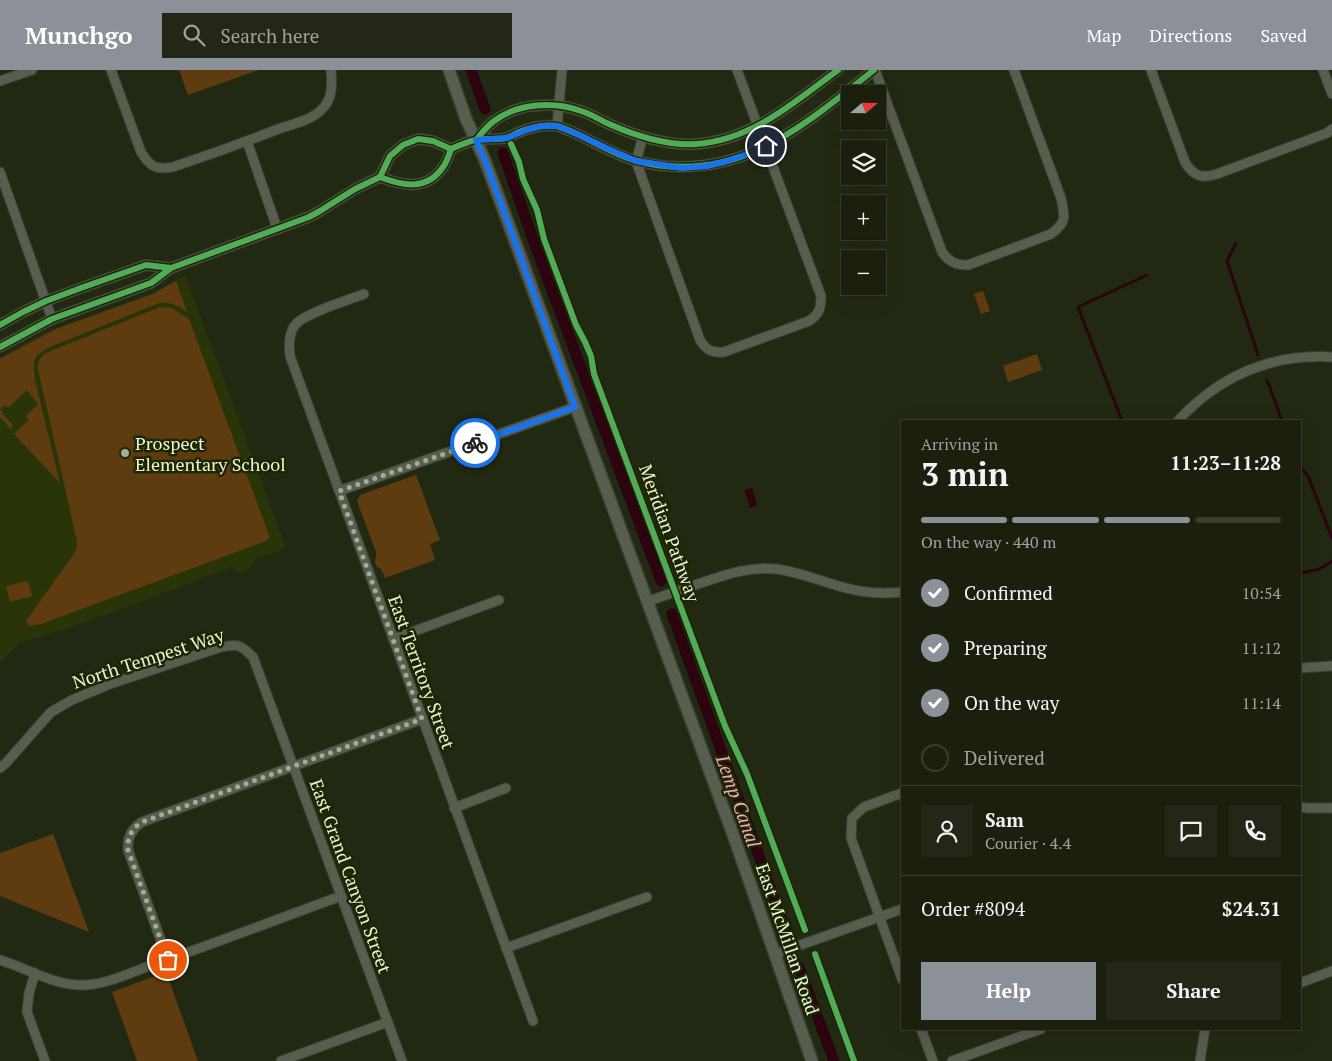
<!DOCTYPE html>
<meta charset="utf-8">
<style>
body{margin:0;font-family:"PT Serif",serif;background:#232717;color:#f1f3f6;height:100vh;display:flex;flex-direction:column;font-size:19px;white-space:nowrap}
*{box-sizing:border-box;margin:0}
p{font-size:16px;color:#9fa29e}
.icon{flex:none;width:28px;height:28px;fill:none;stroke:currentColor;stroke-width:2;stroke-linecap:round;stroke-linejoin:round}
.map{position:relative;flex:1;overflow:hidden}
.drawer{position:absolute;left:901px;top:350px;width:400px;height:610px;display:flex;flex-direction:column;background:#1a1f0e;border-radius:0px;box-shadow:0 5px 20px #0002,0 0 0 1px #383d2e}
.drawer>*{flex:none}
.needle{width:32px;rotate:70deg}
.fabs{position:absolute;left:841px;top:15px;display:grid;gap:10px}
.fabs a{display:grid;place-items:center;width:45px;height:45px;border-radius:0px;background:#1a1f0e;box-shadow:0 5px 20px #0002,0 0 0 1px #383d2e;font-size:25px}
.pin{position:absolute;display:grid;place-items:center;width:42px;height:42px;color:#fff;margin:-21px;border:2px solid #fff;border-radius:50%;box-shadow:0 1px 5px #0007}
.courier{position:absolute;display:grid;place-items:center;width:50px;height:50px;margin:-25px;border:4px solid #1a73e8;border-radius:50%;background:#fff;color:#222;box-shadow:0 1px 6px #0007}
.head em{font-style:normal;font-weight:800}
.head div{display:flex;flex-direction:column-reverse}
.head{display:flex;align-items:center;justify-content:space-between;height:85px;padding:0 20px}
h1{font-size:32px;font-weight:800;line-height:38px}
.bar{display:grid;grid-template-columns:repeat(4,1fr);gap:8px 5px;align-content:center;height:60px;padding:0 20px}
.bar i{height:6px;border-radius:4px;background:#383d2e}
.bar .on{background:#8c9099}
.bar p{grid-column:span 4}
.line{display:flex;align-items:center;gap:12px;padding:0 20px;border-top:1px solid #383d2e}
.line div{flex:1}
.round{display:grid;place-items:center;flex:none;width:52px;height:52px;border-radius:0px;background:#232717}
ol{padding:0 20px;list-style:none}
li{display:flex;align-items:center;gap:15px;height:55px}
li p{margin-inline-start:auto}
li .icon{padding:5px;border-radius:50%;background:#8c9099;color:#fff;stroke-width:4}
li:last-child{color:#9fa29e}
li i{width:28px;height:28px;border:2px solid #383d2e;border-radius:50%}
.cta{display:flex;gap:10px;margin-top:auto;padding:10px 20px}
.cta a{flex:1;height:58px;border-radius:0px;background:#8c9099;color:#fff;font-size:20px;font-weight:800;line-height:58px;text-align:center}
.cta a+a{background:#232717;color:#f1f3f6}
header{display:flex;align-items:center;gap:30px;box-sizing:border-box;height:70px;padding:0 25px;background:#8c9099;color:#fff}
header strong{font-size:24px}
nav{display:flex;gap:28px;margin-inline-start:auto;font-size:18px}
.search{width:350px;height:45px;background:#232717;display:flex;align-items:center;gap:12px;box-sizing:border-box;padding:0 18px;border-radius:0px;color:#9fa29e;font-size:19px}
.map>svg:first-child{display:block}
.built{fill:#293509}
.green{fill:#5f3c0f}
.water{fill:#2b040f}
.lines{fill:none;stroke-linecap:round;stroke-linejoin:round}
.stream{stroke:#2b040f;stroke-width:3}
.canal{stroke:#2b040f;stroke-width:11}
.minor-casing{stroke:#3c4232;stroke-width:11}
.tertiary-casing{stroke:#3c4232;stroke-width:12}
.secondary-casing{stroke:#3c4232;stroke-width:14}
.minor{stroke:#585e4f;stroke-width:9}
.tertiary{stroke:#585e4f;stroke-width:10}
.secondary{stroke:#585e4f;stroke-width:11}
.cycleway-casing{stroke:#1c2701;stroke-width:9}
.cycleway{stroke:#51ab58;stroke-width:6}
.done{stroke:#a4ac96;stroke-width:5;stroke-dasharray:0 9}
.route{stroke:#1a73e8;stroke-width:6}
.poi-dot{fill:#a4ac96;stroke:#1c2701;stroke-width:2}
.labels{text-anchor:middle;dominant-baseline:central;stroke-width:5;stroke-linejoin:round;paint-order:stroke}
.poi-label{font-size:18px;fill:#eaf2dd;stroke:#1c2701;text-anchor:start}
.street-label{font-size:18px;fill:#eaf2dd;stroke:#1c2701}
.water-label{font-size:19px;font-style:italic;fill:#f7a9bc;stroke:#1c2701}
</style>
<header>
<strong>Munchgo</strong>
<div class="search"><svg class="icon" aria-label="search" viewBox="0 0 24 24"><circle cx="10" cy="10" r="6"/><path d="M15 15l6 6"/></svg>Search here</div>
<nav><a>Map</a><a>Directions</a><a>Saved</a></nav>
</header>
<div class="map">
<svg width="1332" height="991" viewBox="0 0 1332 991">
<rect width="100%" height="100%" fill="#222913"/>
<polygon class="built" points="185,205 286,478 256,488 247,501 237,502 231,497 174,519 72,557 26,571 19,573 0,594 0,288 27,272 56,258 153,223"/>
<g class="green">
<polygon points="179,0 258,0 188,25"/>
<path d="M176,211L187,242C178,235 170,232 159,233L50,277C32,287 33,289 35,310L60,413L14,364L29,350L26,346L38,334L27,320L8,338L5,335L0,339L3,342L2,344L13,355L10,359L8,356L0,347V289L56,259L153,224Z"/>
<polygon points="983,221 990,241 981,244 974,224"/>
<path d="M160,237L171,238L189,249L269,465V468L266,471L41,554L29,556L26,551L73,485L77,478V471L38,299C38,292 39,288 46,283Z"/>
<polygon points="1037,284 1042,300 1008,312 1003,296"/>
<polygon points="416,405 440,470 430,474 435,490 385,508 382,500 376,496 375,491 376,487 376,482 357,431 360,425"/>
<polygon points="28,511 32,526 10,532 6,516"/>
<polygon points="53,764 89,862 0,826 0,783"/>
<polygon points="166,902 198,991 137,991 112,922"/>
</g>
<polygon class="water" points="752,418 757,435 750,438 744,420"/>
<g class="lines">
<g class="stream">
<polyline points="1236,173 1227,191 1258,285"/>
<polyline points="1267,310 1282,351"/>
<polyline points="1122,351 1078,237 1147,205"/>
<polyline points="1300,396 1308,406 1332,468"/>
<polyline points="1300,503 1320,499 1332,491"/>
</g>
<g class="canal">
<polyline points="471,0 485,39"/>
<polyline points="503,83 536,178 661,511"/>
<polyline points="672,544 786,861"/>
<polyline points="799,897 834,991"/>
</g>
<g class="minor-casing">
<g id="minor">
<path d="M111,0L141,82C150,97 156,100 173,97C209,85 245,72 281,58C294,54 312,50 322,39C333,29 332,14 331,0"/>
<path d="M875,0L942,182C949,192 956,195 968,195L1051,164C1067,152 1065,147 1061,128L1014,0"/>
<path d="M1151,0L1185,92C1193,106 1202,109 1217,104L1327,63L1332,59"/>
<polyline points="1323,0 1332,24"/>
<polyline points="0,11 32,0"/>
<polyline points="557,56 562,0"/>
<path d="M643,67L636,91L700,270C706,280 712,283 724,282L809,251C820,244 821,237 821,226L737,0"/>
<polyline points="247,71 277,158"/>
<polyline points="0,102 52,249"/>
<path d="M364,224C348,230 307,243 297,253C288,262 289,276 290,286L533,951"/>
<path d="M1178,351C1186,341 1196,333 1206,325C1242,297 1286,284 1332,287"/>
<polyline points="339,421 575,337"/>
<path d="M647,532C665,525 683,519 701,513C725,505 750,496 776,499C800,502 822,512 846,518C864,523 883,524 902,522"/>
<polyline points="393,569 499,530"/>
<polyline points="1300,598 1332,596"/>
<path d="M0,698L6,693L51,642L72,630L110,614L221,577C238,574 240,574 253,587L402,991"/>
<polyline points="902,723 864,737 852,748 851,768 902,909"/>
<polyline points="1300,737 1307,738 1332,738"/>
<polyline points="454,738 506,718"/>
<polyline points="506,878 647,827"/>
<polyline points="775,884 902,839"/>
<path d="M0,890C26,898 52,914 79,915C104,916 129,903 152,895C216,873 278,849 341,826"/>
<path d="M168,890L128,780C127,768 131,759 142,752L422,649"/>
<polyline points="35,903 29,923 27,942 45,991"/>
<polyline points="1300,913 1332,901"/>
<polyline points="921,959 933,991"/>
<polyline points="281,991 388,952"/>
<polyline points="952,991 1041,959"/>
<polyline points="1200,991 1205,959"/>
</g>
</g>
<g class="tertiary-casing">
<g id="tertiary">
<path d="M476,70C481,64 487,56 494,51C518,33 554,31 581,41C591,44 600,50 609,54C636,66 666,76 696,74C753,70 794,32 838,0"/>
<path d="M380,107C403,116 427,121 443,97C447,92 449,85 451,79"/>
<polyline points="0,255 23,242 46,231 81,218 146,195 171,198"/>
<path d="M0,277L52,249L151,213L171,198L309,147L320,141L355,119L380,107L390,86L403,75L418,69L433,71L451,79C459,76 468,71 476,70C486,68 497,70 506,68C510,67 513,65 517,63C528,58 545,54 557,56C561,57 565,59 568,60C590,69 614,85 637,91C736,116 802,57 874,0"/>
</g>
</g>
<g class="secondary-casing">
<polyline id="secondary" points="449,0 466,49 484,88 502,136 735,770 812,991"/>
</g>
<use href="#minor" class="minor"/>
<use href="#tertiary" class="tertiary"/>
<use href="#secondary" class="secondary"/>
<g class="cycleway-casing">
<g id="cycleway">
<path d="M476,70C481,64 487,56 494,51C518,33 554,31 581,41C591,44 600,50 609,54C636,66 666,76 696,74C753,70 794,32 838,0"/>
<polyline points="511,74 519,92 523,109 537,140 544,169 576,255 585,272 591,286 594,304 725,656 747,704 805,860"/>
<path d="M380,107C403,116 427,121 443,97C447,92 449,85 451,79"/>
<polyline points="0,255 23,242 46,231 81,218 146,195 171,198"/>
<path d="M0,277L52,249L151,213L171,198L309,147L320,141L355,119L380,107L390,86L403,75L418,69L433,71L451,79C459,76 468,71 476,70C486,68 497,70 506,68C510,67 513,65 517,63C528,58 545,54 557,56C561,57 565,59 568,60C590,69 614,85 637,91C736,116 802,57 874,0"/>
<polyline points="815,884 854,991"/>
</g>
</g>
<use href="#cycleway" class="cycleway"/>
</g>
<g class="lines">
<path class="done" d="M168,890L128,780C127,768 131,759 142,752L422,649L339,421L475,373"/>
<polyline class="route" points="475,373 575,337 502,136 484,88 476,70 507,68 526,60 542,56 557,56 577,64 606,78 636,91 682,98 707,96 724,92 745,85 766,76"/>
</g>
<circle class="poi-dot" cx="125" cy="383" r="5"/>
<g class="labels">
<g class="poi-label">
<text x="135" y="373">Prospect<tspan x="135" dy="21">Elementary School</tspan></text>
</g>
<g class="street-label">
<text transform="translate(670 463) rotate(70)">Meridian Pathway</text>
<text transform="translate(148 588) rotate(-18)">North Tempest Way</text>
<text transform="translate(422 602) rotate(70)">East Territory Street</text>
<text transform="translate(351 806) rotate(70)">East Grand Canyon Street</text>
<text transform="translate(788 869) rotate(71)">East McMillan Road</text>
</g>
<g class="water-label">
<text transform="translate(739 731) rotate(70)">Lemp Canal</text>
</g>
</g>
</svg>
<div class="fabs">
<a><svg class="needle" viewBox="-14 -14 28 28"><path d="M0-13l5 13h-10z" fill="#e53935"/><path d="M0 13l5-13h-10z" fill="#9fa29e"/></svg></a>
<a><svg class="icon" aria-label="layers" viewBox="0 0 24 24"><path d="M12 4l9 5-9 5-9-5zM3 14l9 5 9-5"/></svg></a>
<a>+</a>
<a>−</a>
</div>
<div class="pin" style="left:168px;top:890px;background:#ea580c"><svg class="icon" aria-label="bag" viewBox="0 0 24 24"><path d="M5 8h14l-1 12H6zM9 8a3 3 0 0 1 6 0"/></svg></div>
<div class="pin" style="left:766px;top:76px;background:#1f2937"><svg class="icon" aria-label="home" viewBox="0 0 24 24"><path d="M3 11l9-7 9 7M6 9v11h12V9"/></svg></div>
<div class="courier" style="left:475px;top:373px"><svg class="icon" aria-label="bike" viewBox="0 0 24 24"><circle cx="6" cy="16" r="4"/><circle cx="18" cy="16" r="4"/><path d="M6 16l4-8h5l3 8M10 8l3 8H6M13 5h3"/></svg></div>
<section class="drawer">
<div class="head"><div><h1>3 min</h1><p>Arriving in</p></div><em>11:23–11:28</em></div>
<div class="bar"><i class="on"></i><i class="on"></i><i class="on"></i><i></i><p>On the way · 440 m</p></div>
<ol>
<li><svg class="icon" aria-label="check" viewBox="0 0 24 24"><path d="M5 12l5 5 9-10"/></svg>Confirmed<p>10:54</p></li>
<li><svg class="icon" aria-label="check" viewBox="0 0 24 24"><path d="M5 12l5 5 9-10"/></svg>Preparing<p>11:12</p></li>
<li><svg class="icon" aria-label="check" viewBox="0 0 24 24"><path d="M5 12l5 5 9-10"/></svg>On the way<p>11:14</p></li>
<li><i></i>Delivered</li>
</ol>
<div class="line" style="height:90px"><a class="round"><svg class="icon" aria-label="person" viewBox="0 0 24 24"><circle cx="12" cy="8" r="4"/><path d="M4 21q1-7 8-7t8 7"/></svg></a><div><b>Sam</b><p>Courier · 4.4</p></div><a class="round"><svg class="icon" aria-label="chat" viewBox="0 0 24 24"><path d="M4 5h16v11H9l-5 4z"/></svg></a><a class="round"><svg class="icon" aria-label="phone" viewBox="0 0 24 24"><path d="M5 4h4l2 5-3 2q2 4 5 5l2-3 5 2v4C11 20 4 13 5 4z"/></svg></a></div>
<div class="line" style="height:65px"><div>Order #8094</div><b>$24.31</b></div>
<div class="cta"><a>Help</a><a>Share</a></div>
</section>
</div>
